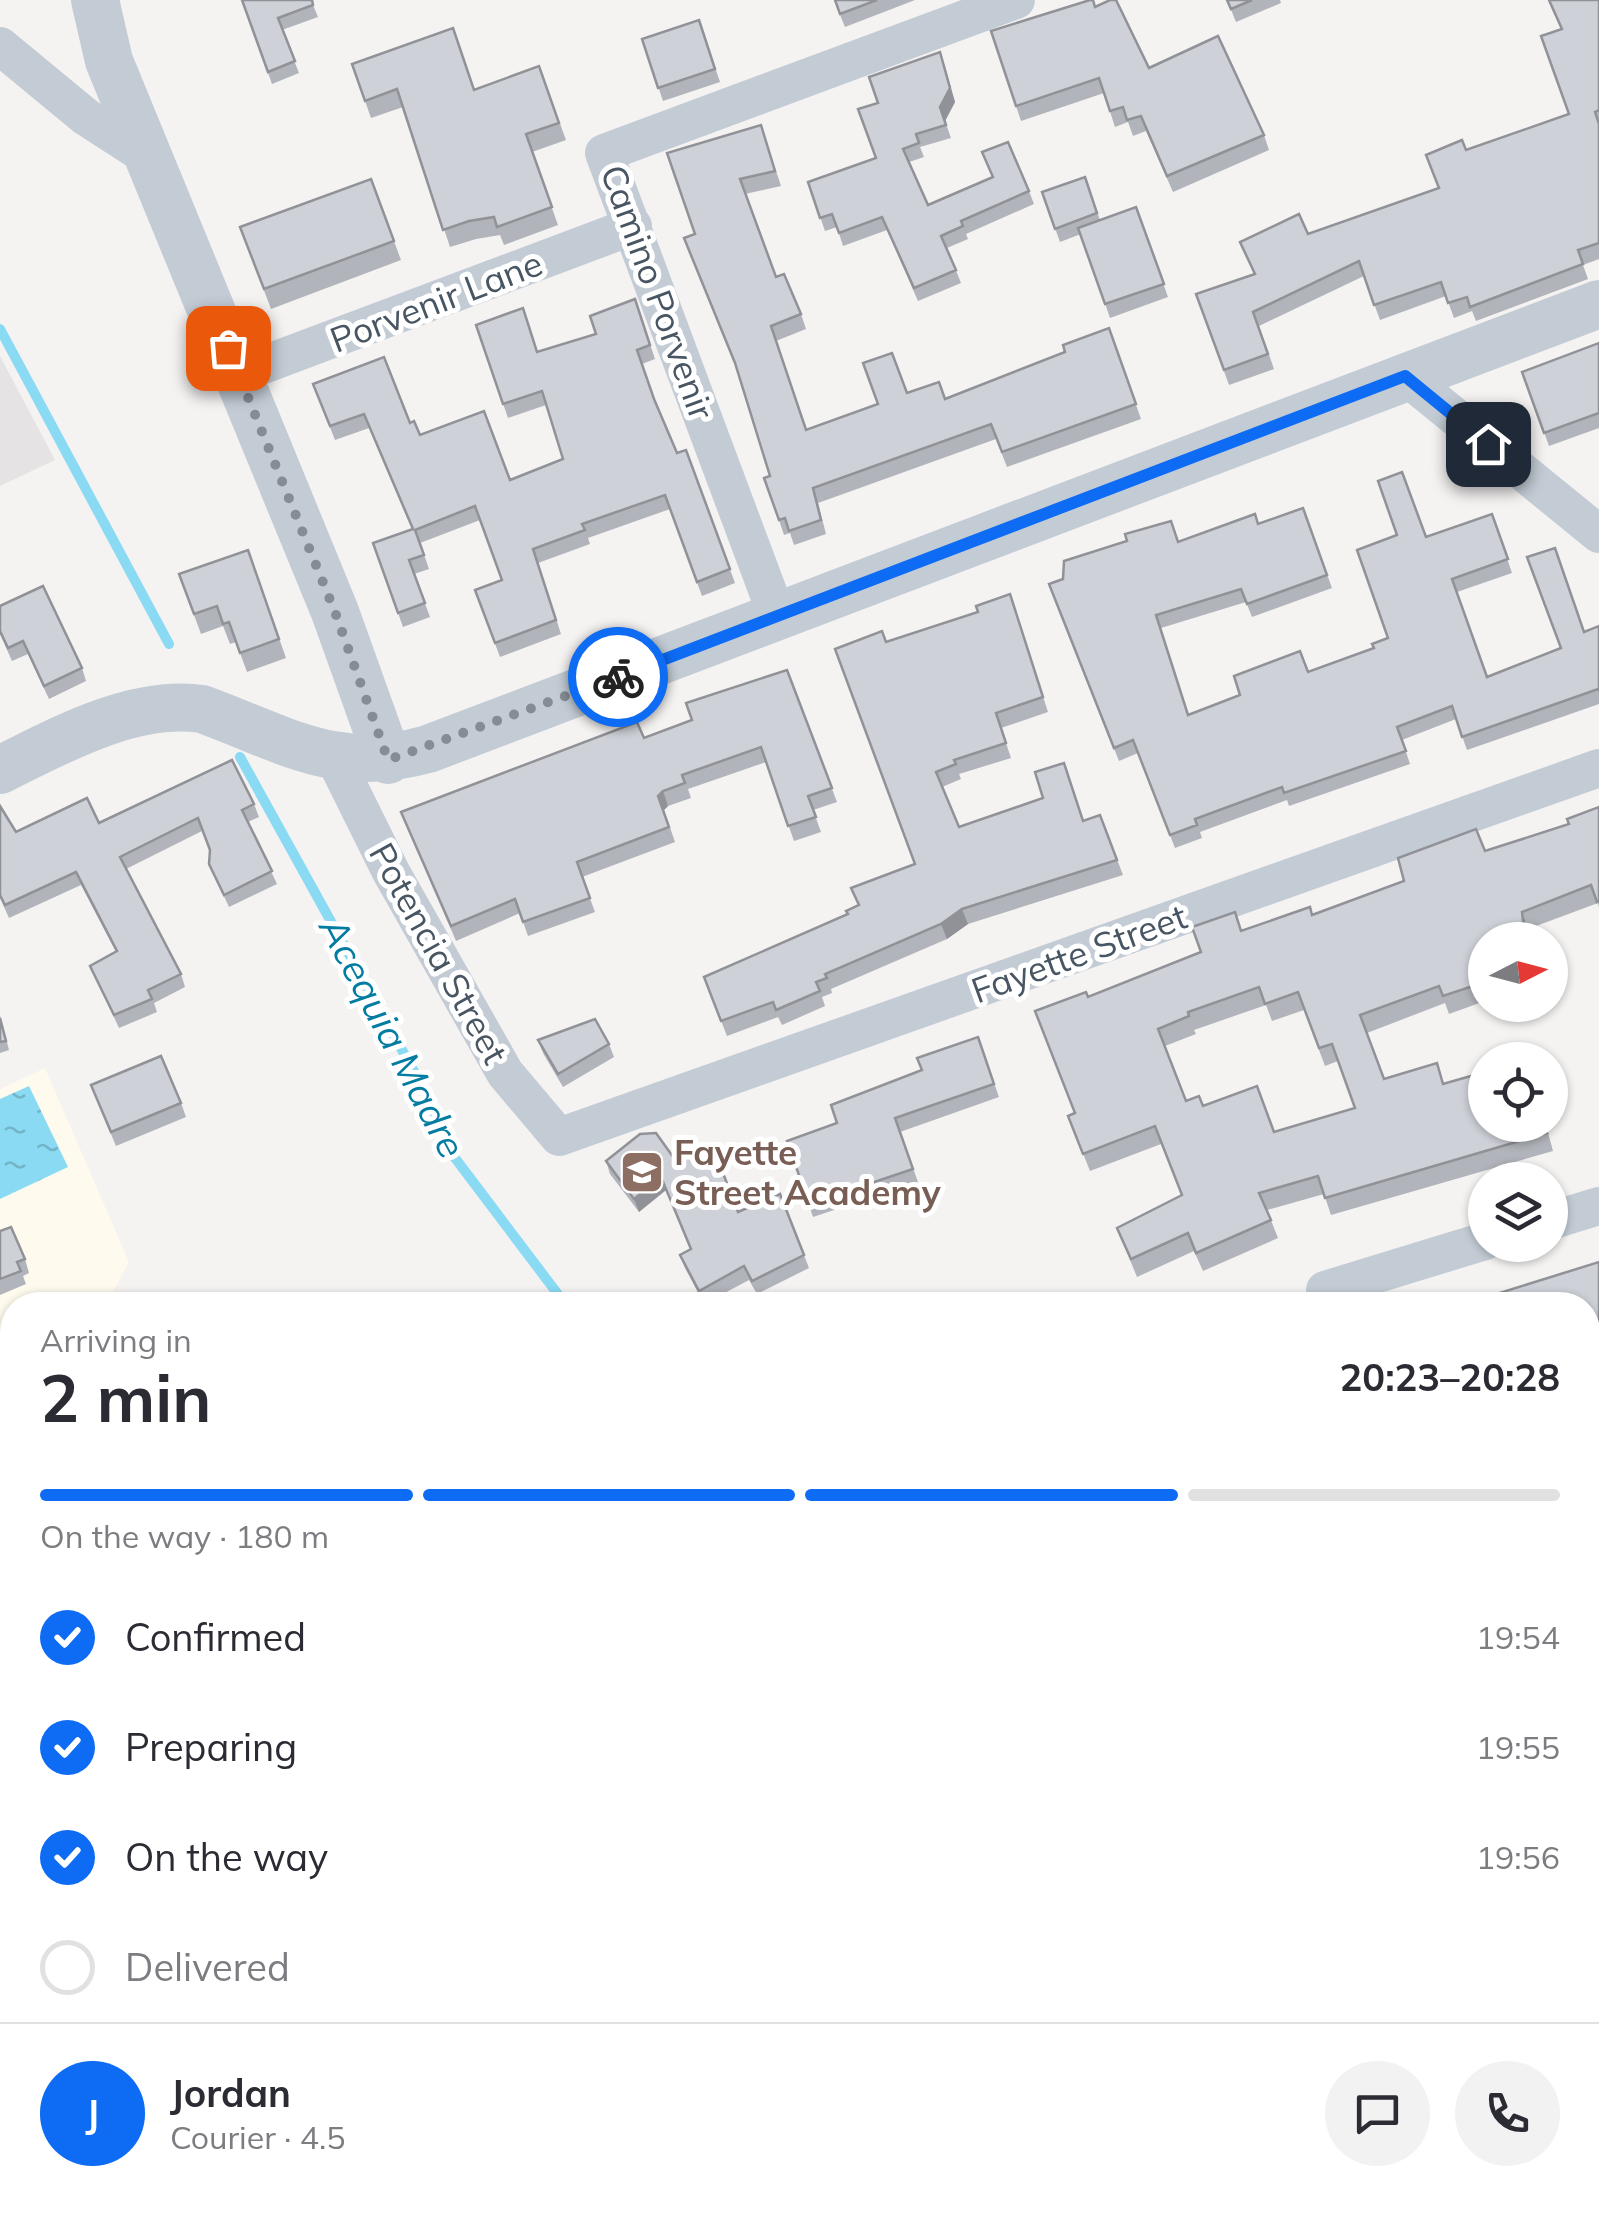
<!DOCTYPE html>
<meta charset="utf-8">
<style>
body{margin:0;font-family:Mulish,sans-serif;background:#f2f2f3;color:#2b2b33;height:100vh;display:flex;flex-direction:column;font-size:38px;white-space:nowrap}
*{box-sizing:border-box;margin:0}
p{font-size:32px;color:#7c7c81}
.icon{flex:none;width:55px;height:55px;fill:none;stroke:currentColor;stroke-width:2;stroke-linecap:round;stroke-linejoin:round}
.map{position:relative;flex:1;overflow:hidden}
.details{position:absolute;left:0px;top:1292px;width:1600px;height:932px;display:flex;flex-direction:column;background:#fff;border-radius:40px 40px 0 0;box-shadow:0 2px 8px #0004}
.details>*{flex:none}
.needle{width:65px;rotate:84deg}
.fabs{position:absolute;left:1468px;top:922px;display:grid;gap:20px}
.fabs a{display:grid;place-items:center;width:100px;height:100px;border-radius:50%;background:#fff;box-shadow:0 2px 8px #0004;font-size:50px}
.pin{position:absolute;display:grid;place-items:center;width:85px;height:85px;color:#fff;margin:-42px;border-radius:20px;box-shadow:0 5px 15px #0006}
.courier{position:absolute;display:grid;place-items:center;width:100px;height:100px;margin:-50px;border:8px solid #0d6bf4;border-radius:50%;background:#fff;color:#222;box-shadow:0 2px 12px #0007}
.summary em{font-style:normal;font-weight:700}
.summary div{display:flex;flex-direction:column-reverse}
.summary{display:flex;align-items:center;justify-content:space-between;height:170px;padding:0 40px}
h1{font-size:65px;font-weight:700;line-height:75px}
.bar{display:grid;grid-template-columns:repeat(4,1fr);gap:15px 10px;align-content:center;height:120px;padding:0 40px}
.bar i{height:12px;border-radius:8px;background:#e1e1e2}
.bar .selected{background:#0d6bf4}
.bar p{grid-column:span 4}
.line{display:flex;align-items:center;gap:25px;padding:0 40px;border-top:2px solid #e1e1e2}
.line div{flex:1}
.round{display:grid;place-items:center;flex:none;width:105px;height:105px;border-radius:52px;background:#f2f2f3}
ol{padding:0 40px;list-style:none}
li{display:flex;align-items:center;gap:30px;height:110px}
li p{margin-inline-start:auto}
li .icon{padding:10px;border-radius:50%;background:#0d6bf4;color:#fff;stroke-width:4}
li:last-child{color:#7c7c81}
li i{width:55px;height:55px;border:5px solid #e1e1e2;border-radius:50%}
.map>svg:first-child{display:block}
.commercial{fill:#fefaed}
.education{fill:#e6e3e4}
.water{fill:url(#water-ripples)}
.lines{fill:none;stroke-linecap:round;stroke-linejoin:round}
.stream{stroke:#8adaf4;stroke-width:10}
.minor{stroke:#c3ccd5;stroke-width:38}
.tertiary{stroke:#c3ccd5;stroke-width:48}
.wall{fill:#b1b4ba;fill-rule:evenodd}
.shaded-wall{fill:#909297}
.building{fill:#ced1d8;stroke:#909297;stroke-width:2.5;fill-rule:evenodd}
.done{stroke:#858c94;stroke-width:10;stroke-dasharray:0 18}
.route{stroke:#0d6bf4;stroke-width:12}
.labels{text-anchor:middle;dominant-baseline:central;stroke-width:10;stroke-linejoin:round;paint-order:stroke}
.street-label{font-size:35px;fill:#485562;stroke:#fff}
.education-label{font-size:35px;font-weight:bold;fill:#785e54;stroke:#fff;text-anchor:start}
.water-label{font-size:38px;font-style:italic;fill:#037ca2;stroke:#fff}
</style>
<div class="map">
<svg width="1599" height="2224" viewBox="0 0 1599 2224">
<defs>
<pattern id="water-ripples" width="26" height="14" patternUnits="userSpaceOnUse" patternTransform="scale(2.5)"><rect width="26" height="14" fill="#8adaf4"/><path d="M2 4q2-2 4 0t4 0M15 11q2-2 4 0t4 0" fill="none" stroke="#73b4c9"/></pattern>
</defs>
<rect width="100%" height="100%" fill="#f5f2f2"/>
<polygon class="commercial" points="45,1068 129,1262 106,1305 12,1305 12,1477 0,1500 0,1089"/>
<polygon class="education" points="0,356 55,460 0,486"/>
<polygon class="water" points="29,1086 68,1167 0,1199 0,1099"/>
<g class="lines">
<g class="stream">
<polyline points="0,329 169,644"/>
<polyline points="240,757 428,1097 452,1154 566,1305"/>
<polyline points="1301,2212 1313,2224"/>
</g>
<g class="minor">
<polyline points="0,46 86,117 145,155"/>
<polyline points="239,374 633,226"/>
<polyline points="1405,376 1599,534"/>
<polyline points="777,616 604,153 1016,0"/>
<polyline points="335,759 391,872 505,1073 559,1137 1599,768"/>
<polyline points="1550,1221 1599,1206"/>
<polyline points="1325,1290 1485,1241"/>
<polyline points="1588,1625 1599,1623"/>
</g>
<g class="tertiary">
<polyline points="95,0 109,61 335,612 388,760"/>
<path d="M0,770C60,740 134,699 202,709C287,740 335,775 428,749L1599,304"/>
</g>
</g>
<g class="wall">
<polygon points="242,0 313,5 318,17 282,30 299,73 272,84"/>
<polygon points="834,0 915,0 845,27"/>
<polygon points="1227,0 1280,0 1281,3 1236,22"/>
<polygon points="1548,0 1599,0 1599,259 1583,265 1588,279 1476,321 1472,311 1454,318 1446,296 1380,320 1364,276 1259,326 1274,369 1229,385 1196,294 1254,274 1240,242 1308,234 1438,188 1466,150 1569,114 1561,29"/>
<polygon points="1095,7 1149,68 1264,135 1269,150 1173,192 1146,131 1133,136 1128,122 1115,127 1104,93 1021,121 991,31"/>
<polygon points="699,20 720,82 663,101 642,39"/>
<polygon points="352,64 474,90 539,66 566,140 532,152 558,225 504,245 500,235 476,239 450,247 403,107 371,118"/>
<polygon points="945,66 955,102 945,121 951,138 920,147 924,157 909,162 928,205 992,177 982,152 1029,191 1034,204 966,234 968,239 947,248 961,283 918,301 887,230 843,246 837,227 825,231 808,182 876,158 878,103"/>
<polygon points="761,125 781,186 745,194 776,277 801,314 806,329 776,341 807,429 907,393 945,399 1065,352 1109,328 1141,419 1007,467 996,439 818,503 826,534 794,545 790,533 784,535 779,520 770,476 695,234"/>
<polygon points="1085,177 1100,220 1136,207 1168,297 1110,318 1081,234 1060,242 1042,192"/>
<polygon points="371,179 401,260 271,309 240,227"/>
<polygon points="635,299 655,359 642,364 655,401 677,453 686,450 735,583 702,596 670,509 588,538 590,544 538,563 561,634 500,657 475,590 502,580 480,520 420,543 429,569 414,574 430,617 403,627 373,543 412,529 369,428 335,440 313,384 410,423 420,435 510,480 563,459 546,405 508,418 476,325 538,352 596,334"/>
<polygon points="1599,343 1599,428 1549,446 1522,372"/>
<polygon points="1303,508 1332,588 1252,617 1246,602 1161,628 1188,715 1374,648 1388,638 1426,537 1492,514 1512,573 1457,592 1487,676 1561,648 1584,632 1599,626 1599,704 1467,750 1456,719 1402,740 1410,764 1289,806 1287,800 1200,832 1202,838 1175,848 1138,753 1119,761 1049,584 1178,542 1258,524"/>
<polygon points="248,550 286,658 247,672 236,642 230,644 223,626 201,634 179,574"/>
<polygon points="1010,594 1048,712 1001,728 1011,758 959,774 961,779 942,787 959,827 1084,821 1100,815 1123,875 968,924 947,939 831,989 832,993 822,997 825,1006 782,1025 778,1017 727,1036 704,977 848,914 858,905 851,888 915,864 886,642 978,612"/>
<polygon points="0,606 82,668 86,681 49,699 28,654 12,661 0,634"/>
<polygon points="787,670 837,802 813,810 821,832 794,841 766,762 688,789 691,798 668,806 664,810 675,842 582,877 595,912 528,936 520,913 456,941 401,812 644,738 692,720"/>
<polygon points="254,804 259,817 248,822 277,884 229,907 209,864 210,850 202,831 126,869 181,974 185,987 154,1003 157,1012 119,1028 90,966 116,952 81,885 9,918 0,898 0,806 16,832"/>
<path d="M1599,807V907L1598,903L1528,929L1529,940H1485V1001L1449,1014L1445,1003L1367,1033L1384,1079L1444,1083L1485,1125H1546L1553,1151L1331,1215L1324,1194L1267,1210L1278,1238L1203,1271L1194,1251L1137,1277L1117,1228L1182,1195L1161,1144L1090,1171L1068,1116L1075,1113L1088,997L1201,952L1242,931L1312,915L1485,851L1569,824ZM1266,1005L1272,1021L1304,1010L1325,1066L1338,1061L1355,1108L1274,1132L1186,1101L1165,1046L1196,1034L1194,1030Z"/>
<polygon points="0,1015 9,1050 0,1053"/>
<polygon points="978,1037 999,1097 900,1132 918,1182 813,1217 787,1141 837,1123"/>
<polygon points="538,1040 609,1044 614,1057 563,1087 543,1053"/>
<polygon points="96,1098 181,1103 186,1117 116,1146"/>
<polygon points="606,1161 676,1161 738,1212 780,1194 809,1268 757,1294 749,1280 704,1304 685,1268 680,1255 690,1249 666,1190 639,1212 610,1174"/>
<polygon points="0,1231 25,1259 29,1273 23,1276 26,1284 0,1295"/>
<polygon points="1599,1262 1599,1398 1588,1402 1588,1305"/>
<polygon points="1599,1481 1599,1565 1590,1567 1591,1574 1588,1575 1588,1482"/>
<polygon points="1599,1665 1599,1734 1588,1735 1588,1666"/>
</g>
<g class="shaded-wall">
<polygon points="940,52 955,102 945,121 940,107"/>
<polygon points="663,791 668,806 664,810 658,796"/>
<polygon points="962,909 968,924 947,939 941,924"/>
<polygon points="1522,912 1528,929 1529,940 1521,940"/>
<polygon points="661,1177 666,1190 639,1212 634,1199"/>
</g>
<g class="building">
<polygon points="242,0 312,0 313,5 278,18 295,61 268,72"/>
<polygon points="835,0 877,0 840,14"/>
<polygon points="1090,0 1093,0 1095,7 1110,0 1116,0 1149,68 1218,36 1264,135 1167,176 1141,116 1127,120 1123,107 1110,111 1099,78 1016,106 991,31"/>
<polygon points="1227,0 1252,0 1231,9"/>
<polygon points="1549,0 1599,0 1599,110 1595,112 1599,124 1599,243 1578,250 1583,264 1470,307 1467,297 1448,303 1441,282 1374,305 1359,261 1253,312 1268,354 1224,370 1196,294 1255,274 1240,242 1299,214 1308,234 1439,188 1426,155 1462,140 1466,150 1569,114 1541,36 1562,29"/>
<polygon points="699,20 715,69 658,88 642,39"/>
<polygon points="453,28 474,90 539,66 559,123 526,134 552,207 497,227 494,217 469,221 443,230 397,89 365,101 352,64"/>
<polygon points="940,52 950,88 940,107 946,125 916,134 919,143 903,149 928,205 993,177 982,152 1008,142 1029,191 961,221 963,226 941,236 956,270 914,288 882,217 839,233 832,214 820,218 808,182 876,158 858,109 878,103 869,77"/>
<polygon points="761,125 775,171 740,179 776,277 784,274 801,314 771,326 806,430 878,404 863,363 892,353 907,393 939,382 945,399 1065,352 1063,345 1109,328 1136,404 1002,452 991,424 813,488 821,520 789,531 785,518 779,520 764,478 770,476 735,363 684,238 695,234 667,153"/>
<polygon points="1085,177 1097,213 1055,229 1042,192"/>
<polygon points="371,179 394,241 264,289 240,227"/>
<polygon points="1136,207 1164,284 1105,304 1078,228"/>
<polygon points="635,299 650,345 637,350 654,399 677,453 686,450 730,569 697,582 665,495 582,524 585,530 533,549 556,620 495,643 475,590 502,580 475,506 415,530 424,555 409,560 425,603 398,613 373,543 413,529 364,414 330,426 313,384 384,357 410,423 414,421 420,435 484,411 510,480 563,459 542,391 503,404 476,325 523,308 537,352 596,334 590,316"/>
<polygon points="1599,343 1599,413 1544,433 1522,372"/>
<polygon points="1402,472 1426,537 1492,514 1508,559 1452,579 1487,677 1561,648 1527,557 1555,548 1584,632 1599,626 1599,691 1598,689 1462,737 1452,706 1397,727 1406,751 1284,793 1282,787 1195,819 1197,825 1170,835 1133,740 1114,748 1049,584 1063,579 1064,561 1127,541 1125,534 1171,521 1178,542 1255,514 1258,524 1303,508 1327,575 1247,604 1241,589 1156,615 1188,715 1240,695 1234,676 1300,651 1308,672 1374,648 1372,644 1388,638 1357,550 1397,535 1378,481"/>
<polygon points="248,550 279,639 240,653 229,622 223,624 217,606 194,614 179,574"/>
<polygon points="43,586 82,668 44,686 23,641 8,648 0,631 0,606"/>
<polygon points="1010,594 1043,697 996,713 1006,743 954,760 956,764 936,772 959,827 1043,798 1035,772 1064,763 1083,821 1100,815 1117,860 962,909 941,924 825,974 827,978 816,982 820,991 776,1010 773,1002 721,1021 704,977 848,914 846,911 859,905 851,888 915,864 835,649 882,631 886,642 978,612 976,606"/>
<polygon points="787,670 832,788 808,796 816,817 788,826 761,747 682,775 685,783 663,791 658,796 669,827 577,862 590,898 523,922 515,899 451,926 401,812 637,722 644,738 692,720 686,703"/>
<polygon points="232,760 254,804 242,810 272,871 224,895 209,864 210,850 198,818 120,857 181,974 148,990 152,999 114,1015 90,966 117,951 76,872 5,905 0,895 0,806 16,832 87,798 99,823"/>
<path d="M1599,807V901L1597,902L1591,885L1522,912L1524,929L1521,940H1485V982L1443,996L1439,986L1360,1015L1384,1079L1437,1063L1443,1084L1485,1072V1125H1544L1547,1133L1325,1198L1318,1176L1259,1193L1271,1220L1196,1253L1188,1233L1131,1259L1117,1228L1182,1195L1155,1126L1083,1154L1068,1116L1075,1113L1035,1011L1086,992L1088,997L1201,952L1192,927L1235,912L1241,931L1310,907L1312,915L1404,881L1398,858L1476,829L1485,851L1569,824L1567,819ZM1259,987L1265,1004L1298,992L1319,1048L1332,1044L1355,1108L1274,1132L1257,1086L1203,1106L1199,1096L1186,1101L1158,1029L1189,1016L1188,1012Z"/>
<polygon points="0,1018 6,1041 0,1042"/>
<polygon points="595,1019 609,1044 558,1074 538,1040"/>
<polygon points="978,1037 994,1084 895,1118 913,1169 809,1204 787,1141 837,1123 831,1105 922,1070 917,1058"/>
<polygon points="161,1056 181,1103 111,1132 91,1085"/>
<polygon points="656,1133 676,1161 713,1147 738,1212 780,1194 804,1255 752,1281 744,1266 699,1291 680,1255 691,1249 661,1177 634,1199 606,1161 640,1134"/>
<polygon points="11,1227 25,1259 17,1262 21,1271 0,1279 0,1231"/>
<polygon points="1599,1262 1599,1380 1588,1384 1588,1305 1461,1305"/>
<polygon points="1599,1481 1599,1548 1588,1550 1588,1482"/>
<polygon points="1599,1665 1599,1720 1588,1722 1588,1666"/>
<polygon points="832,2214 850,2224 827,2224"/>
</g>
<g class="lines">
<polyline class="done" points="228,348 335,612 388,760 618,677"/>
<polyline class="route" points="618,677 1405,376 1488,444"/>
</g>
<defs>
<g id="school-square" transform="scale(2.25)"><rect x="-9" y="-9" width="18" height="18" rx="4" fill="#8d6e63" stroke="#fff"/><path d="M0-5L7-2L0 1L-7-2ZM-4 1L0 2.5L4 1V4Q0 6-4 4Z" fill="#fff"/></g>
</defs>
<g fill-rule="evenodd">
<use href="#school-square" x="642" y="1172"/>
</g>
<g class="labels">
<g class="street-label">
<text transform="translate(658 292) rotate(70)">Camino Porvenir</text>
<text transform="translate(436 301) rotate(-21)">Porvenir Lane</text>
<text transform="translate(439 953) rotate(61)">Potencia Street</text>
<text transform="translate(1079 953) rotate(-20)">Fayette Street</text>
</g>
<g class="education-label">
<text x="674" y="1152">Fayette<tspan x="674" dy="40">Street Academy</tspan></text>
</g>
<g class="water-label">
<text transform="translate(393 1037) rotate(62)">Acequia Madre</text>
</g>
</g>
</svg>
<div class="fabs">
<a><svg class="needle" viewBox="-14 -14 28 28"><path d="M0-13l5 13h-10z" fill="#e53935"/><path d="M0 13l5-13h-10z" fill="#7c7c81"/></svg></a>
<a><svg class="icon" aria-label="locate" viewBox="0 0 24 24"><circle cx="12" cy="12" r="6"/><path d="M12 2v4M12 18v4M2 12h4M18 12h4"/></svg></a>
<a><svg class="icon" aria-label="layers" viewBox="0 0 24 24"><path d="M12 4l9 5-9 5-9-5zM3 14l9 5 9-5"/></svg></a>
</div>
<div class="pin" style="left:228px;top:348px;background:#ea580c"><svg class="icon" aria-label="bag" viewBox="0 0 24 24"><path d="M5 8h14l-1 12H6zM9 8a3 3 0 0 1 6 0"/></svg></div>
<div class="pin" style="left:1488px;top:444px;background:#1f2937"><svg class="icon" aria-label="home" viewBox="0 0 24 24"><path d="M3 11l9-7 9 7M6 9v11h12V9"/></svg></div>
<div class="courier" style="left:618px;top:677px"><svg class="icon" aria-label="bike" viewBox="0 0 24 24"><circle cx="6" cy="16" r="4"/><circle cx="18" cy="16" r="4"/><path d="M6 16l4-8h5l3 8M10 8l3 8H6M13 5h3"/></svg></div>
<section class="details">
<div class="summary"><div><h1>2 min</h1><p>Arriving in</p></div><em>20:23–20:28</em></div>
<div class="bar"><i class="selected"></i><i class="selected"></i><i class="selected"></i><i></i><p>On the way · 180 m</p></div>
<ol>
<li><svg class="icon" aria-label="check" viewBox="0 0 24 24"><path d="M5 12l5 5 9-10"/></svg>Confirmed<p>19:54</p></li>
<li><svg class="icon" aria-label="check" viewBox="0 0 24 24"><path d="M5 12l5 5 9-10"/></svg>Preparing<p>19:55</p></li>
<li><svg class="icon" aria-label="check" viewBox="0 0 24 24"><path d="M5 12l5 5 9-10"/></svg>On the way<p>19:56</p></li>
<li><i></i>Delivered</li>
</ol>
<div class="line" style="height:180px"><b class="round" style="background:#0d6bf4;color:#fff">J</b><div><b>Jordan</b><p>Courier · 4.5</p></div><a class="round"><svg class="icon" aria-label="chat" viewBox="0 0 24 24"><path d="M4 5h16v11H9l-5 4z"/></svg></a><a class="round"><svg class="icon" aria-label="phone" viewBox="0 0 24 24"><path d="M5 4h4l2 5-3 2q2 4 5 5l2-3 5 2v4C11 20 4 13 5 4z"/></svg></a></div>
</section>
</div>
